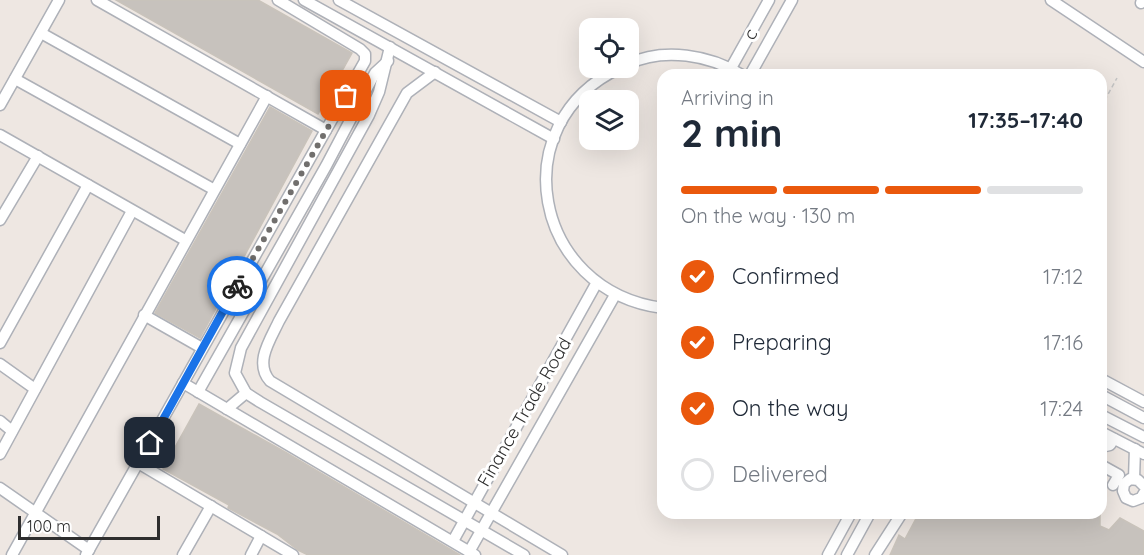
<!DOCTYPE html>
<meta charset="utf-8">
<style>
body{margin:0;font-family:Quicksand,sans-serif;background:#f6f6f7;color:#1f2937;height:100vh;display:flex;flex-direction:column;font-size:22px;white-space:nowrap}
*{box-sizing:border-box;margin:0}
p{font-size:20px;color:#747a83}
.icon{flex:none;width:33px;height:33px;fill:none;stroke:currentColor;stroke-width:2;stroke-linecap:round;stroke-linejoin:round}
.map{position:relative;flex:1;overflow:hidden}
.details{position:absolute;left:657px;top:69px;width:450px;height:450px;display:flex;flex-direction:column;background:#fff;border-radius:18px;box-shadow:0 6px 24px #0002}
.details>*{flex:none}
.buttons{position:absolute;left:579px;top:18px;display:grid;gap:12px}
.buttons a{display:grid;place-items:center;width:60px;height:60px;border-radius:12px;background:#fff;box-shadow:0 6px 24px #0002;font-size:30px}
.scale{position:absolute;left:18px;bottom:15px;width:142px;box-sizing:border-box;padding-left:6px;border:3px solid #2e2e2e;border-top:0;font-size:16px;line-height:21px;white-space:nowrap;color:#2e2e2e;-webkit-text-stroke:4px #fff;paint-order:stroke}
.pin{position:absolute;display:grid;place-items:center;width:51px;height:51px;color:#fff;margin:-26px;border-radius:12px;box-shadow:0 3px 9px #0006}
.courier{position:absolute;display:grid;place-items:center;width:60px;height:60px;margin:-30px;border:4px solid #1a73e8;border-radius:50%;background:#fff;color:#222;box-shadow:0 2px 8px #0007}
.summary em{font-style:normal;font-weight:700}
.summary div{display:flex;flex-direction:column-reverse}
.summary{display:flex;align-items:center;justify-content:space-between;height:102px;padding:0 24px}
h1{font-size:39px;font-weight:700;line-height:45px}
.bar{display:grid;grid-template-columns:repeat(4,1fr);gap:9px 6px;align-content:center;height:72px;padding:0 24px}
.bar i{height:8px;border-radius:4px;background:#e0e1e3}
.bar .current{background:#ea580c}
.bar p{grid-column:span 4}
ol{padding:0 24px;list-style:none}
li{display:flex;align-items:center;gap:18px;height:66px}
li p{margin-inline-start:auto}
li .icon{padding:6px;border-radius:50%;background:#ea580c;color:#fff;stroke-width:4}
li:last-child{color:#747a83}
li i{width:33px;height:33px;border:3px solid #e0e1e3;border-radius:50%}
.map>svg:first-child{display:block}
.building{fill:#c7c2bd;stroke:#c9c3bb;stroke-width:1.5}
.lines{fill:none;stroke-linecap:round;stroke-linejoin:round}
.minor-casing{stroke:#aeb1b8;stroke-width:13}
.path{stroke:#c4c4c4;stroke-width:1.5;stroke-dasharray:4.5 3;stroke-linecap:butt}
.minor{stroke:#fff;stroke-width:10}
.done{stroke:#716f6d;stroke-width:6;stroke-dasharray:0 10.8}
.route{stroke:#1a73e8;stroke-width:8}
.labels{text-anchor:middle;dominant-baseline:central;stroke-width:6;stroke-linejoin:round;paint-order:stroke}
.street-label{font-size:18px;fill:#2e2e2e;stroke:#fff}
</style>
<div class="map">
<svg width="1144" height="555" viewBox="0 0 1144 555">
<rect width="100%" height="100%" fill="#eee7e2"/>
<g class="building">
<polygon points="116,0 258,0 352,53 318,114"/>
<polygon points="270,107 312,131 200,338 155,313"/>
<polygon points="199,404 285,452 460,555 308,555 298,550 277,534 228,508 229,505 163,469"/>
<polygon points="919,513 1100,513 1100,526 1109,530 1120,518 1144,531 1144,555 890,555 899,535 905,539"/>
</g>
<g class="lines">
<g class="minor-casing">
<g id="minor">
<polyline points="97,0 326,130"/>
<polyline points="304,0 554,139"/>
<polyline points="339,0 561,122"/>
<polyline points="1051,0 1144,62"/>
<polyline points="1141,3 1142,0"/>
<polyline points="41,33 240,144"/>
<polyline points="390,47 379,92 369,115 241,348 235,373 246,393 260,402 524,555"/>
<path d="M628,64C664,47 710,55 742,75"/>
<path d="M620,68C502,123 532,291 663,308"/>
<polyline points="731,68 769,0"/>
<path d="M435,72L407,93L279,321C270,340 254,363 270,381L562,555"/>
<polyline points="750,75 792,0"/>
<polyline points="15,79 213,189"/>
<polyline points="0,105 59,0"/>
<polyline points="0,135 185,240"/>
<polyline points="0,220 38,156"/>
<polyline points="144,315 202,348"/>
<polyline points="0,343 88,185"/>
<polyline points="0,364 35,389"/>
<polyline points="1101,379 1144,402"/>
<polyline points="183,383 475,555"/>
<polyline points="198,392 326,166 375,73 388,61"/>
<polyline points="1101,395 1144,418"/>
<polyline points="227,409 246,393"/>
<polyline points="1101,415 1144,437"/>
<polyline points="0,421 12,431"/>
<polyline points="1101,432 1144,454"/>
<polyline points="1101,447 1110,445 1114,439"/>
<polyline points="0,454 132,211"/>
<polyline points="138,463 293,555"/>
<polyline points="1101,465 1119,475 1113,485"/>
<polyline points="1134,479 1135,449"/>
<polyline points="1144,486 1138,480 1130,479 1124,484 1123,491 1126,498 1133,501 1141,498 1144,493"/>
<polyline points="0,488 89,550"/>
<polyline points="453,541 596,284"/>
<polyline points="469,552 615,295"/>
<polyline points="12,555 267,96"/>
<polyline points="86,555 365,61 365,54 360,49 278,0"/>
<polyline points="183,555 211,506"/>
<polyline points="251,555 261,536"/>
<polyline points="828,555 851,513"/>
<polyline points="847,555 870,513"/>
<polyline points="875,555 902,513"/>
</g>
</g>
<polyline class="path" points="1101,107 1117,78"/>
<use href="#minor" class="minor"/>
</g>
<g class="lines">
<polyline class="done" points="237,286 346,96"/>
<polyline class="route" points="150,443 237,286"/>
</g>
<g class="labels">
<g class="street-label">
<text transform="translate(750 34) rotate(-61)">c</text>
<text transform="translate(524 412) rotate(-60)">Finance Trade Road</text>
</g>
</g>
</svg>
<div class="buttons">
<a><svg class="icon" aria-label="locate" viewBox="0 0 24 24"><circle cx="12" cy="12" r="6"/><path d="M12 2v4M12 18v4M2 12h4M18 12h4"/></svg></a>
<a><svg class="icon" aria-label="layers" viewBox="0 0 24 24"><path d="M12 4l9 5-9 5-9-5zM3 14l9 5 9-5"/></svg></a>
</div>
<div class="scale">100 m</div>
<div class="pin" style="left:346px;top:96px;background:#ea580c"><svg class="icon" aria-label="bag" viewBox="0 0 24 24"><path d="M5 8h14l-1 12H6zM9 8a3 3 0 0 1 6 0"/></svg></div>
<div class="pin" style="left:150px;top:443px;background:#1f2937"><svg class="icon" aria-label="home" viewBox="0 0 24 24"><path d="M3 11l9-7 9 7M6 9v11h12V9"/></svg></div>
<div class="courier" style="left:237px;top:286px"><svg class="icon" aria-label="bike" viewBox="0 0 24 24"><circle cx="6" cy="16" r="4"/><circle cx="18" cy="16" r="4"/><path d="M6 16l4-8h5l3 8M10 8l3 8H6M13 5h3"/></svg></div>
<section class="details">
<div class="summary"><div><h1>2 min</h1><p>Arriving in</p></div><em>17:35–17:40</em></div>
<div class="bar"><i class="current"></i><i class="current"></i><i class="current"></i><i></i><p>On the way · 130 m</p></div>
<ol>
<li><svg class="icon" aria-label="check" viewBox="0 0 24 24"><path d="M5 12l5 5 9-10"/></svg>Confirmed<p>17:12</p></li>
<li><svg class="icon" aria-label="check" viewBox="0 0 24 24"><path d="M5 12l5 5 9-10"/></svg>Preparing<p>17:16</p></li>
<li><svg class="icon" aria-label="check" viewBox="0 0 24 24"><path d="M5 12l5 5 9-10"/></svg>On the way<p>17:24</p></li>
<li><i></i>Delivered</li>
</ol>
</section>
</div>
